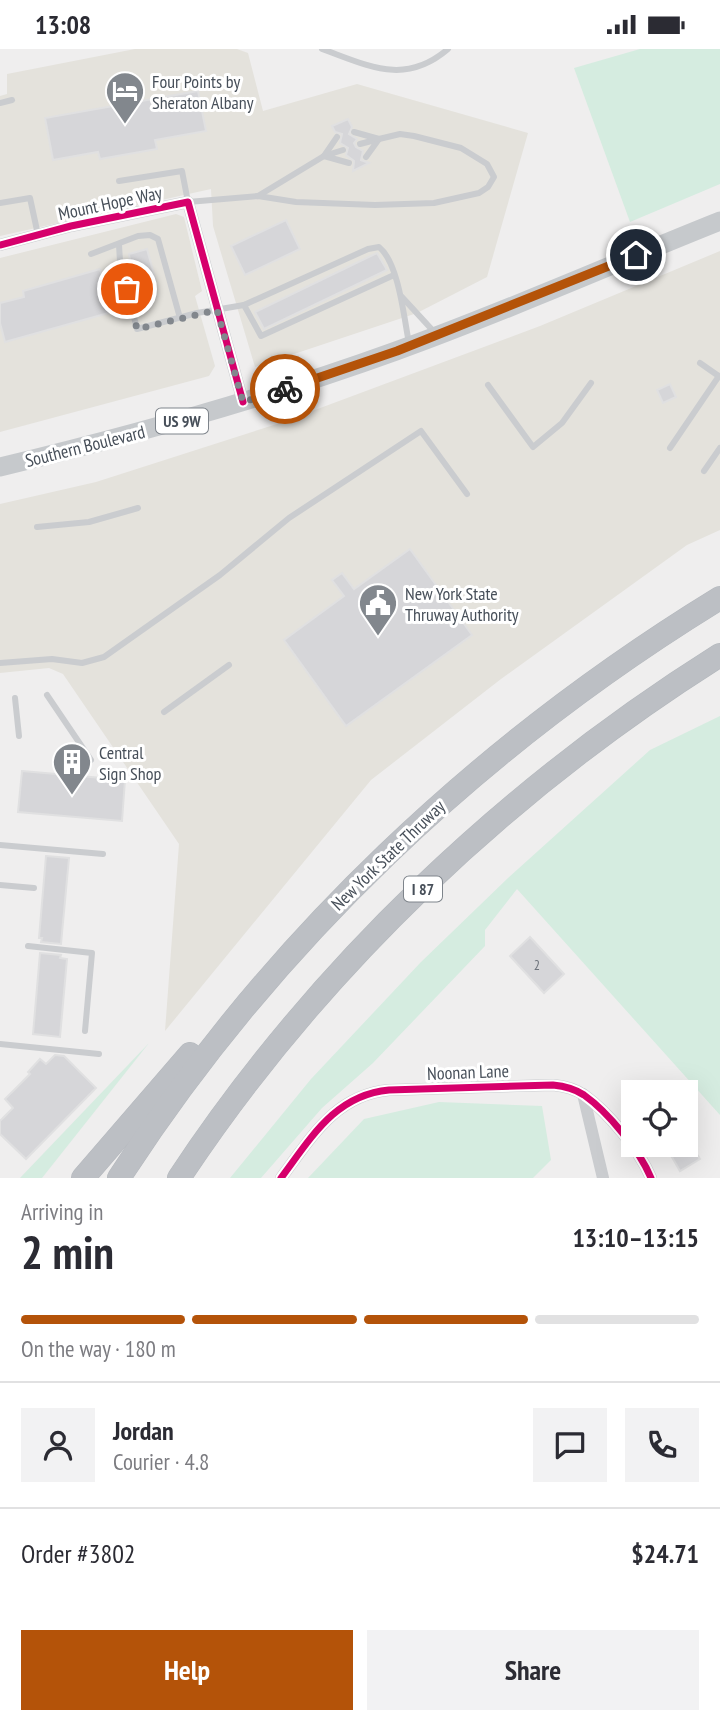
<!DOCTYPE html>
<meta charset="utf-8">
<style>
body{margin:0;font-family:"PT Sans Narrow",sans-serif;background:#f2f2f3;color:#2b2b33;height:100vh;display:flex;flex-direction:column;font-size:26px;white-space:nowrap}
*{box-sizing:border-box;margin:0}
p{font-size:23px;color:#7c7c81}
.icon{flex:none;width:38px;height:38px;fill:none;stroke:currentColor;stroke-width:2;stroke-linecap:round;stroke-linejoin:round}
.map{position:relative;height:1129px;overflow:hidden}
.details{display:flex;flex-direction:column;background:#fff;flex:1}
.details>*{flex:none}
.fabs{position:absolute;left:621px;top:1031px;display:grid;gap:14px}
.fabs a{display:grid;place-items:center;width:77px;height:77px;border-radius:0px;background:#fff;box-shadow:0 7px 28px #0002;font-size:35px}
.pin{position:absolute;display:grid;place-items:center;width:60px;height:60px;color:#fff;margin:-30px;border:4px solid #fff;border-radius:50%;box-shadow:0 2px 7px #0007}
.courier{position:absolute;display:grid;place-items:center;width:70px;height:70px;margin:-35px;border:5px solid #b45309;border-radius:50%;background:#fff;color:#222;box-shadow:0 2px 9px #0007}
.summary em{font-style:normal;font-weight:800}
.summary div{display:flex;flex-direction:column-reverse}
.summary{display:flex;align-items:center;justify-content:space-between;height:119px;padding:0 21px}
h1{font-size:46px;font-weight:800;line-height:52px}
.bar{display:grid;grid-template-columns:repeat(4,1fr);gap:10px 7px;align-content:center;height:84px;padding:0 21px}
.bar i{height:9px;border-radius:5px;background:#e1e1e2}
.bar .on{background:#b45309}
.bar p{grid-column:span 4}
.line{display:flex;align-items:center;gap:18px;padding:0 21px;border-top:2px solid #e1e1e2}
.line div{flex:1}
.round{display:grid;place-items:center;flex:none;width:74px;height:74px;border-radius:0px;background:#f2f2f3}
.primary-button{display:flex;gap:14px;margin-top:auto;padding:14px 21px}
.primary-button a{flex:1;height:80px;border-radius:0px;background:#b45309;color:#fff;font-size:28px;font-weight:800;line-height:80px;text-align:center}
.primary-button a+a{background:#f2f2f3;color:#2b2b33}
.status{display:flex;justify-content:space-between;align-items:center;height:49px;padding:0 35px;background:#fff;direction:ltr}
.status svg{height:19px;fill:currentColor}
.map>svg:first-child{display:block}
.commercial{fill:#e4e2dc}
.green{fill:#d5ece0}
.building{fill:#d6d6d9;stroke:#e0e0e1;stroke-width:2}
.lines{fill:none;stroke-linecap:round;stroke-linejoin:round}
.motorway-casing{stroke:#b4b8bd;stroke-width:24}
.service{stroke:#cacccf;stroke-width:6}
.minor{stroke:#cacccf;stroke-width:12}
.primary{stroke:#c6c9cc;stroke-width:19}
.motorway{stroke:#bcbfc4;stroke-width:23}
.cycleway-casing{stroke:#fff;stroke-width:11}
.cycleway{stroke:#d6006c;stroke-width:7}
.done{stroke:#82878d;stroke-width:7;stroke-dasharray:0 12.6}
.route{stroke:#b45309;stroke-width:9}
.labels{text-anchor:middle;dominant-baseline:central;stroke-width:6;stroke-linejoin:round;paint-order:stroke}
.number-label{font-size:14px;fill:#6c727a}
.shield{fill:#fff;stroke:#7e848b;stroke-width:2}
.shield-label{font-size:16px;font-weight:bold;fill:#474f59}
.poi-label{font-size:18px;fill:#474f59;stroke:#fff;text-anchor:start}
.street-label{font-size:18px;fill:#474f59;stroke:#fff}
</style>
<div class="status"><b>13:08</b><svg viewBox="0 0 49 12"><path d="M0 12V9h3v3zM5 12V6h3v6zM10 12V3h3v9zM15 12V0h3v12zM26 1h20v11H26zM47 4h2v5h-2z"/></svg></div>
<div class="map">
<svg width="720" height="1129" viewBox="0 0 720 1129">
<rect width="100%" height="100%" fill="#efeeee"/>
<g class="commercial">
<polygon points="135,0 237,0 248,4 263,62 357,35 528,84 487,228 417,264 255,318 213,177 211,140 0,187 0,47 7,45 7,25"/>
<polygon points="176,165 184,168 202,242 195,247 215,317 209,327 0,383 0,209"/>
<polygon points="720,202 720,481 687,496 501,630 371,731 165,982 179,795 63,625 49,619 0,624 0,455 96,433 280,374 540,277"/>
</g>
<g class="green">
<polygon points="640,0 720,0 720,135 630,173 574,19"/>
<polygon points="720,667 720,1066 517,840 485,881 485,897 373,1014 322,1059 261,1129 230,1129 311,1030 421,913 508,829 650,701"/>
<polygon points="149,994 42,1129 20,1129"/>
<polygon points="439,1053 542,1057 551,1111 533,1129 308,1129 364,1070"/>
</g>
<g class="building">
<polygon points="198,42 206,82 155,91 157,100 100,110 98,103 53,111 45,69"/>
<polygon points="348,70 352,78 349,85 357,90 354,94 356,98 363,102 361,111 369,114 353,122 354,112 346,106 348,99 340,94 342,85 335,83 332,77"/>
<polygon points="286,171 300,200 245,226 231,197"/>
<polygon points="147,200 155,229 152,231 156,247 142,251 138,235 134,237 129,205"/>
<polygon points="377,204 387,221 264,280 255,263"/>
<polygon points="100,220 112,263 5,293 0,274 0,254 24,248 23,242"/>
<polygon points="670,335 676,348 663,354 657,341"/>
<polygon points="410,500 472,586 346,677 284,591 344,547 332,531 342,524 354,540"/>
<polygon points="22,722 125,731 122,772 18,763"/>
<polygon points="46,807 69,809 61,895 41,893 42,889 39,889"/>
<polygon points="530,888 564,925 544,944 510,907"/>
<polygon points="40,904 61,906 60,909 67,910 60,988 33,985"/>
<polygon points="55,1006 64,1007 96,1039 26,1110 0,1085 0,1072 13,1059 5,1050 30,1025 28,1023 40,1010 46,1015"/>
<polygon points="665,1096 691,1096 700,1110 680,1122"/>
</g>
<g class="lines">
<g class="motorway-casing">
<g id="motorway">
<polyline points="83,1129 190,1005"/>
<path d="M119,1129C272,892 480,696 720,549"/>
<path d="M179,1129C318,919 507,740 720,606"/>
</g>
</g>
<g class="service">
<path d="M322,0C369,17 405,37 448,0"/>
<polyline points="0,54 12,51"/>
<polyline points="360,95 379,90 366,108"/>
<polyline points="343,101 324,107 349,114"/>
<polyline points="119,132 182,122 188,153 258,147 296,153 375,156 434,154 479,144 488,138 494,128 487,115 461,99 414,87 400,85 379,90 354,83"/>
<polyline points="258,147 324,107 337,88"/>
<polyline points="0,154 30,149 38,186"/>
<path d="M119,196L120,212L137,280L197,264L244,256L368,200L379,198C399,214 404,270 409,294"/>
<polyline points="91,205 138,187 150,186 158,190 180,269"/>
<polyline points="402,248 436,285"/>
<polyline points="244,256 261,287 394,226"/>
<polyline points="700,314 720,328"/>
<polyline points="488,336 533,398 562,374 591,334"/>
<polyline points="670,399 719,327"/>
<polyline points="704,422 720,399"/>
<polyline points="37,478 89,473 138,459"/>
<polyline points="0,614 52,610 82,614 104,608 220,526 289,469 421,382 467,445"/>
<polyline points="47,646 91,711"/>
<polyline points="15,649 19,687"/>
<polyline points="164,663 229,616"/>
<polyline points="0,796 103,805"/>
<polyline points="0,836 34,839"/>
<polyline points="28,897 92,904 85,982"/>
<polyline points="0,995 99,1005"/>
</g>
<g class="minor">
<polyline points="0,196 71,177 188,153 243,353"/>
<polyline points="583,1045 603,1129"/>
<path d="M281,1129C311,1089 335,1046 389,1041L553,1036C564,1037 575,1040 584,1046C608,1063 640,1102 651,1129"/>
</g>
<path class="primary" d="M0,418C134,386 266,349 396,302C505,263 612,215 720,172"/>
<use href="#motorway" class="motorway"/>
<g class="cycleway-casing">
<g id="cycleway">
<polyline points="0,196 71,177 188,153 243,353"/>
<path d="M281,1129C311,1089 335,1046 389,1041L553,1036C564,1037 575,1040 584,1046C608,1063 640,1102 651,1129"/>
</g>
</g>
<use href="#cycleway" class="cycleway"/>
</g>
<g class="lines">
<polyline class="done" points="127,240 137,280 217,261 243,353 285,340"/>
<polyline class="route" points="285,340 397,302 636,206"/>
</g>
<defs>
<g id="hotel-pin" transform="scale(2.0125)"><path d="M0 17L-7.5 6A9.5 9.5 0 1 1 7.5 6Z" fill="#82878d" stroke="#fff"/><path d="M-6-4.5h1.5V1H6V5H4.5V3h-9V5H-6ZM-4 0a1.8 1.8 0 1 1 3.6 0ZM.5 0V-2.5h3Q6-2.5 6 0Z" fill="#fff"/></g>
<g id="civic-pin" transform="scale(2.0125)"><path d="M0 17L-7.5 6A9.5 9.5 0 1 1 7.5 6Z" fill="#82878d" stroke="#fff"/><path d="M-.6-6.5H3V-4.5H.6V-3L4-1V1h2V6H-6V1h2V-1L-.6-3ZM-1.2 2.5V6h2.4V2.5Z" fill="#fff"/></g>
<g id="building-pin" transform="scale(2.0125)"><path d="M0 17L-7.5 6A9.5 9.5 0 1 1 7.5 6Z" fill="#82878d" stroke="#fff"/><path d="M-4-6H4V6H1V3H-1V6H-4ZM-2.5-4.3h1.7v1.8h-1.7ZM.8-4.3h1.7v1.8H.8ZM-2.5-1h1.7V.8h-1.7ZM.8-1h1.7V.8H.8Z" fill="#fff"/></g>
</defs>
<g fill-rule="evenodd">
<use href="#hotel-pin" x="125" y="42"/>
<use href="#civic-pin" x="378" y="554"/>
<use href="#building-pin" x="72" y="713"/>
</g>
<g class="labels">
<g class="number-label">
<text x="537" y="916">2</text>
</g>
<g class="shield">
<rect x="156" y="359.5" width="52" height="25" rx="5"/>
<rect x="404" y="827.5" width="38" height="25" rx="5"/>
</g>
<g class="shield-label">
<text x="182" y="372">US 9W</text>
<text x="423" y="840">I 87</text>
</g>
<g class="poi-label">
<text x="152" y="32">Four Points by<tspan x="152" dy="21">Sheraton Albany</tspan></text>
<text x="405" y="544">New York State<tspan x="405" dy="21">Thruway Authority</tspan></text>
<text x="99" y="703">Central<tspan x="99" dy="21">Sign Shop</tspan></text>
</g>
<g class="street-label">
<text transform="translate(110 154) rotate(-12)">Mount Hope Way</text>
<text transform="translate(85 397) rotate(-14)">Southern Boulevard</text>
<text transform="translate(388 806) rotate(-44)">New York State Thruway</text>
<text transform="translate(468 1023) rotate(-2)">Noonan Lane</text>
</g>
</g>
</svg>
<div class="fabs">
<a><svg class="icon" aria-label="locate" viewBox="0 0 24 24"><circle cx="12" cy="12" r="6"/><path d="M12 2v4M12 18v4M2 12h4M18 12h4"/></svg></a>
</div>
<div class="pin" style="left:127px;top:240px;background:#ea580c"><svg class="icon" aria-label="bag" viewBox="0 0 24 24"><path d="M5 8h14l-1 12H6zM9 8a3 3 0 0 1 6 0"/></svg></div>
<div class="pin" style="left:636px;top:206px;background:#1f2937"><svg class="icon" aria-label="home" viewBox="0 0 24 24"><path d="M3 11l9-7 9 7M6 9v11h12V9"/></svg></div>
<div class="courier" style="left:285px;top:340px"><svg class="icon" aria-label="bike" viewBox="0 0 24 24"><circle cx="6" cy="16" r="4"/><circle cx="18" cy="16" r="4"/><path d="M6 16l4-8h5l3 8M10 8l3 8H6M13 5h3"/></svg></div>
</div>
<section class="details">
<div class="summary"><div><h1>2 min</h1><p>Arriving in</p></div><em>13:10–13:15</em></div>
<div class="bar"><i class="on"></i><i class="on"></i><i class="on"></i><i></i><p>On the way · 180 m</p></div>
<div class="line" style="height:126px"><a class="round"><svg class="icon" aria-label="person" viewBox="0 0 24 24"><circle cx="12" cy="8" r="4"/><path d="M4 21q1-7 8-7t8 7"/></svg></a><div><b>Jordan</b><p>Courier · 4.8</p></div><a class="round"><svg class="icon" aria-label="chat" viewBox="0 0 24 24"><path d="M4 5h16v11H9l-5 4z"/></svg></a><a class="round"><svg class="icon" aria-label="phone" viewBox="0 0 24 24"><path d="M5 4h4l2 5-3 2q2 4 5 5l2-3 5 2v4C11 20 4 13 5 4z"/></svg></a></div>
<div class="line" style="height:91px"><div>Order #3802</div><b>$24.71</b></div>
<div class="primary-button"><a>Help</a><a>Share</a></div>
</section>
